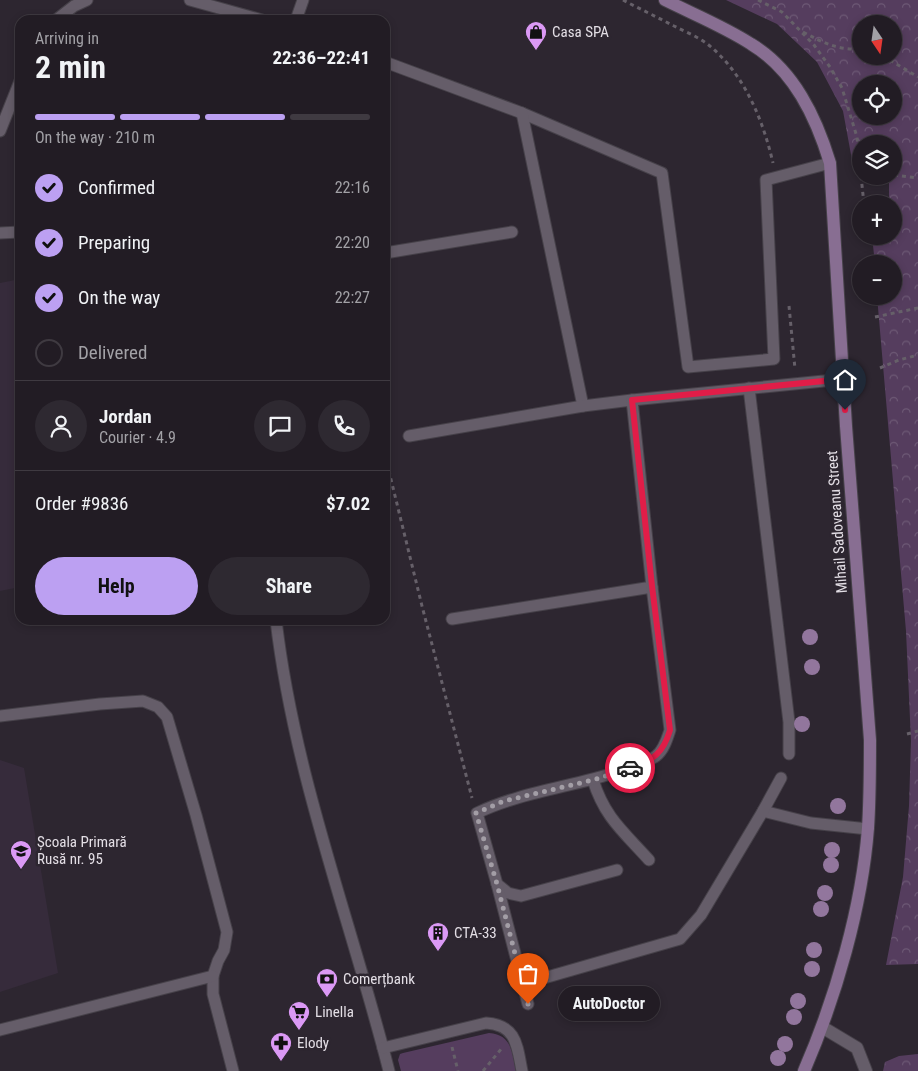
<!DOCTYPE html>
<meta charset="utf-8">
<style>
body{margin:0;font-family:"Roboto Condensed",sans-serif;background:#2e2931;color:#f1f3f6;height:100vh;display:flex;flex-direction:column;font-size:19px;white-space:nowrap}
*{box-sizing:border-box;margin:0}
p{font-size:16px;color:#a2a1a6}
.icon{flex:none;width:28px;height:28px;fill:none;stroke:currentColor;stroke-width:2;stroke-linecap:round;stroke-linejoin:round}
.map{position:relative;flex:1;overflow:hidden}
.details{position:absolute;left:15px;top:15px;width:375px;height:610px;display:flex;flex-direction:column;background:#221c24;border-radius:15px;box-shadow:0 2px 8px #0003,0 0 0 1px #3f3a41}
.details>*{flex:none}
.needle{width:32px;rotate:167deg}
.fabs{position:absolute;left:852px;top:15px;display:grid;gap:10px}
.fabs a{display:grid;place-items:center;width:50px;height:50px;border-radius:50%;background:#221c24;box-shadow:0 2px 8px #0003,0 0 0 1px #3f3a41;font-size:25px}
.pin{position:absolute;display:grid;place-items:center;width:42px;height:42px;color:#fff;margin:-51px -21px;border-radius:50% 50% 50% 0;rotate:-45deg;box-shadow:0 0 5px #0007}
.pin .icon{rotate:45deg}
.courier{position:absolute;display:grid;place-items:center;width:50px;height:50px;margin:-25px;border:4px solid #e11d48;border-radius:50%;background:#fff;color:#222;box-shadow:0 1px 6px #0007}
.bubble{position:absolute;height:35px;border-radius:18px;background:#221c24;box-shadow:0 2px 8px #0003,0 0 0 1px #3f3a41;font-size:16px;font-weight:700;line-height:35px;text-align:center}
.overview em{font-style:normal;font-weight:700}
.overview div{display:flex;flex-direction:column-reverse}
.overview{display:flex;align-items:center;justify-content:space-between;height:85px;padding:0 20px}
h1{font-size:32px;font-weight:700;line-height:38px}
.bar{display:grid;grid-template-columns:repeat(4,1fr);gap:8px 5px;align-content:center;height:60px;padding:0 20px}
.bar i{height:6px;border-radius:4px;background:#3f3a41}
.bar .current{background:#bca0f2}
.bar p{grid-column:span 4}
.line{display:flex;align-items:center;gap:12px;padding:0 20px;border-top:1px solid #3f3a41}
.line div{flex:1}
.round{display:grid;place-items:center;flex:none;width:52px;height:52px;border-radius:26px;background:#2e2931}
ol{padding:0 20px;list-style:none}
li{display:flex;align-items:center;gap:15px;height:55px}
li p{margin-inline-start:auto}
li .icon{padding:5px;border-radius:50%;background:#bca0f2;color:#111;stroke-width:4}
li:last-child{color:#a2a1a6}
li i{width:28px;height:28px;border:2px solid #3f3a41;border-radius:50%}
.primary-button{display:flex;gap:10px;margin-top:auto;padding:10px 20px}
.primary-button a{flex:1;height:58px;border-radius:30px;background:#bca0f2;color:#111;font-size:20px;font-weight:700;line-height:58px;text-align:center}
.primary-button a+a{background:#2e2931;color:#f1f3f6}
.map>svg:first-child{display:block}
.built{fill:#362b3b}
.forest{fill:url(#forest-crowns);fill-rule:evenodd}
.park{fill:#553d5e}
.lines{fill:none;stroke-linecap:round;stroke-linejoin:round}
.lane-casing{stroke:#464149;stroke-width:13}
.street-casing{stroke:#464149;stroke-width:14}
.secondary-casing{stroke:#464149;stroke-width:14}
.path{stroke:#666069;stroke-width:3;stroke-dasharray:4 4;stroke-linecap:butt}
.lane{stroke:#655d69;stroke-width:11}
.street{stroke:#655d69;stroke-width:12}
.secondary{stroke:#886e92;stroke-width:12}
.tree{fill:#92769d}
.done{stroke:#a39ea6;stroke-width:5;stroke-dasharray:0 9}
.route{stroke:#e11d48;stroke-width:6}
.labels{text-anchor:middle;dominant-baseline:central;stroke-width:5;stroke-linejoin:round;paint-order:stroke}
.poi-label{font-size:15px;fill:#e3dee5;stroke:#2d2630;text-anchor:start}
.street-label{font-size:15px;fill:#e3dee5;stroke:#2d2630}
</style>
<div class="map">
<svg width="918" height="1071" viewBox="0 0 918 1071">
<defs>
<pattern id="forest-crowns" width="20" height="18" patternUnits="userSpaceOnUse" patternTransform="scale(1.25)"><rect width="20" height="18" fill="#553d5e"/><path d="M2 6a3 3 0 1 1 6 0M12 15a3 3 0 1 1 6 0" fill="none" stroke="#6d5975"/></pattern>
</defs>
<rect width="100%" height="100%" fill="#2d2630"/>
<g class="built">
<polygon points="20,279 20,587 0,591 0,283"/>
<polygon points="0,760 24,768 58,973 0,992"/>
</g>
<g class="forest">
<path d="M726,0H918V964L886,965L903,877L909,806L911,741L906,631L877,296H894V264H875L872,236H894V204H889V176H894V144H861V159L852,160L843,111L817,62L777,24ZM861,24H894V56H861ZM861,84H894V116H861Z"/>
<polygon points="918,1054 918,1071 883,1071 885,1062 899,1056"/>
</g>
<path class="park" d="M489,1033C512,1035 512,1052 516,1071H401L398,1060L400,1054L403,1053Z"/>
<g class="lines">
<g class="lane-casing">
<g id="lane">
<polyline points="190,0 262,20"/>
<polyline points="56,20 74,6 87,0"/>
<polyline points="296,20 303,0"/>
<polyline points="385,62 522,113 662,173 688,367 774,359 766,180 830,163"/>
<polyline points="522,113 583,406"/>
<polyline points="0,131 20,81"/>
<polyline points="0,233 20,232"/>
<polyline points="385,253 512,232"/>
<polyline points="749,388 789,722 789,754"/>
<polyline points="409,436 583,406 632,400"/>
<polyline points="452,619 652,587 632,400 844,379"/>
<path d="M276,620C294,775 351,921 389,1071"/>
<polyline points="0,716 100,704 143,701 158,707 167,717 196,815 227,932 224,950 218,961 213,976 213,994 233,1071"/>
<path d="M593,780C605,818 623,831 649,860"/>
<polyline points="763,811 811,823 868,829"/>
<path d="M617,870L521,896L508,893L497,884L477,813C521,792 571,787 617,772C630,768 644,765 656,756C664,750 667,739 670,730L652,587"/>
<polyline points="497,884 528,1004"/>
<polyline points="523,984 680,939 701,915 763,811 781,778"/>
<polyline points="0,1030 213,976"/>
<path d="M383,1048L486,1023C517,1025 517,1046 522,1071"/>
</g>
</g>
<g class="street-casing">
<polyline id="street" points="822,1027 857,1048 866,1071"/>
</g>
<g class="secondary-casing">
<path id="secondary" d="M665,0C693,14 725,27 751,44C794,70 816,117 830,163L846,426L870,740C870,769 870,798 868,828C862,907 836,997 804,1071"/>
</g>
<g class="path">
<path d="M623,0C640,9 657,17 674,26C686,32 701,38 711,47C745,76 763,120 773,163"/>
<polyline points="758,0 782,12 814,45 830,67 842,88 857,137 861,175"/>
<path d="M803,32C824,43 837,50 861,49"/>
<polyline points="883,56 918,77"/>
<polyline points="894,175 918,178"/>
<polyline points="861,176 864,204"/>
<polyline points="789,306 795,369"/>
<polyline points="875,317 918,308"/>
<polyline points="880,368 899,360 918,355"/>
<polyline points="385,455 422,606 472,798"/>
<polyline points="907,734 918,731"/>
<polyline points="452,1047 458,1071"/>
<polyline points="483,1071 502,1048"/>
</g>
<use href="#lane" class="lane"/>
<use href="#street" class="street"/>
<use href="#secondary" class="secondary"/>
</g>
<g class="tree">
<circle cx="810" cy="637" r="8"/>
<circle cx="812" cy="667" r="8"/>
<circle cx="802" cy="724" r="8"/>
<circle cx="838" cy="806" r="8"/>
<circle cx="832" cy="850" r="8"/>
<circle cx="831" cy="865" r="8"/>
<circle cx="825" cy="893" r="8"/>
<circle cx="821" cy="909" r="8"/>
<circle cx="814" cy="950" r="8"/>
<circle cx="812" cy="969" r="8"/>
<circle cx="798" cy="1001" r="8"/>
<circle cx="794" cy="1017" r="8"/>
<circle cx="785" cy="1044" r="8"/>
<circle cx="778" cy="1058" r="8"/>
</g>
<g class="lines">
<polyline class="done" points="528,1004 497,884 476,813 504,801 593,780 630,768"/>
<path class="route" d="M630,768C653,760 663,754 670,730L652,586L632,400L844,379L845,410"/>
</g>
<defs>
<g id="shop-pin" transform="scale(1.125)"><path d="M0 17L-7.5 6A9.5 9.5 0 1 1 7.5 6Z" fill="#db99f5" stroke="#2d2630"/><path d="M-5-2.5h2.3a2.7 3.5 0 0 1 5.4 0H5L5.5 6h-11ZM-1.5-2.5h3a1.5 2.3 0 0 0-3 0Z" fill="#111"/></g>
<g id="school-pin" transform="scale(1.125)"><path d="M0 17L-7.5 6A9.5 9.5 0 1 1 7.5 6Z" fill="#db99f5" stroke="#2d2630"/><path d="M0-5L7-2L0 1L-7-2ZM-4 1L0 2.5L4 1V4Q0 6-4 4Z" fill="#111"/></g>
<g id="building-pin" transform="scale(1.125)"><path d="M0 17L-7.5 6A9.5 9.5 0 1 1 7.5 6Z" fill="#db99f5" stroke="#2d2630"/><path d="M-4-6H4V6H1V3H-1V6H-4ZM-2.5-4.3h1.7v1.8h-1.7ZM.8-4.3h1.7v1.8H.8ZM-2.5-1h1.7V.8h-1.7ZM.8-1h1.7V.8H.8Z" fill="#111"/></g>
<g id="bank-pin" transform="scale(1.125)"><path d="M0 17L-7.5 6A9.5 9.5 0 1 1 7.5 6Z" fill="#db99f5" stroke="#2d2630"/><path d="M-6-4H6V4H-6ZM0-2.3a2.3 2.3 0 1 0 0 4.6a2.3 2.3 0 1 0 0-4.6Z" fill="#111"/></g>
<g id="supermarket-pin" transform="scale(1.125)"><path d="M0 17L-7.5 6A9.5 9.5 0 1 1 7.5 6Z" fill="#db99f5" stroke="#2d2630"/><path d="M-6-5.5h2.5l.6 2H6L4.5 2H-2.5L-4.4-4H-6ZM-1.5 3.2a1.3 1.3 0 1 0 .1 0ZM3 3.2a1.3 1.3 0 1 0 .1 0Z" fill="#111"/></g>
<g id="pharmacy-pin" transform="scale(1.125)"><path d="M0 17L-7.5 6A9.5 9.5 0 1 1 7.5 6Z" fill="#db99f5" stroke="#2d2630"/><path d="M-2-6h4v4h4v4h-4v4h-4v-4h-4v-4h4Z" fill="#111"/></g>
</defs>
<g fill-rule="evenodd">
<use href="#shop-pin" x="536" y="32"/>
<use href="#school-pin" x="21" y="851"/>
<use href="#building-pin" x="438" y="933"/>
<use href="#bank-pin" x="327" y="979"/>
<use href="#supermarket-pin" x="299" y="1012"/>
<use href="#pharmacy-pin" x="281" y="1043"/>
</g>
<g class="labels">
<g class="poi-label">
<text x="552" y="32">Casa SPA</text>
<text x="37" y="842">Școala Primară<tspan x="37" dy="17">Rusă nr. 95</tspan></text>
<text x="454" y="933">CTA-33</text>
<text x="343" y="979">Comerțbank</text>
<text x="315" y="1012">Linella</text>
<text x="297" y="1043">Elody</text>
</g>
<g class="street-label">
<text transform="translate(837 522) rotate(-94)">Mihail Sadoveanu Street</text>
</g>
</g>
</svg>
<div class="fabs">
<a><svg class="needle" viewBox="-14 -14 28 28"><path d="M0-13l5 13h-10z" fill="#e53935"/><path d="M0 13l5-13h-10z" fill="#a2a1a6"/></svg></a>
<a><svg class="icon" aria-label="locate" viewBox="0 0 24 24"><circle cx="12" cy="12" r="6"/><path d="M12 2v4M12 18v4M2 12h4M18 12h4"/></svg></a>
<a><svg class="icon" aria-label="layers" viewBox="0 0 24 24"><path d="M12 4l9 5-9 5-9-5zM3 14l9 5 9-5"/></svg></a>
<a>+</a>
<a>−</a>
</div>
<div class="pin" style="left:528px;top:1004px;background:#ea580c"><svg class="icon" aria-label="bag" viewBox="0 0 24 24"><path d="M5 8h14l-1 12H6zM9 8a3 3 0 0 1 6 0"/></svg></div>
<div class="pin" style="left:845px;top:410px;background:#1f2937"><svg class="icon" aria-label="home" viewBox="0 0 24 24"><path d="M3 11l9-7 9 7M6 9v11h12V9"/></svg></div>
<div class="courier" style="left:630px;top:768px"><svg class="icon" aria-label="car" viewBox="0 0 24 24"><path d="M5 17H2v-5l4-1 3-4h7l3 4 3 1v5h-3M9 17h6M6 11h13"/><circle cx="7" cy="17" r="2"/><circle cx="17" cy="17" r="2"/></svg></div>
<div class="bubble" style="left:558px;top:986px;width:102px">AutoDoctor</div>
<section class="details">
<div class="overview"><div><h1>2 min</h1><p>Arriving in</p></div><em>22:36–22:41</em></div>
<div class="bar"><i class="current"></i><i class="current"></i><i class="current"></i><i></i><p>On the way · 210 m</p></div>
<ol>
<li><svg class="icon" aria-label="check" viewBox="0 0 24 24"><path d="M5 12l5 5 9-10"/></svg>Confirmed<p>22:16</p></li>
<li><svg class="icon" aria-label="check" viewBox="0 0 24 24"><path d="M5 12l5 5 9-10"/></svg>Preparing<p>22:20</p></li>
<li><svg class="icon" aria-label="check" viewBox="0 0 24 24"><path d="M5 12l5 5 9-10"/></svg>On the way<p>22:27</p></li>
<li><i></i>Delivered</li>
</ol>
<div class="line" style="height:90px"><a class="round"><svg class="icon" aria-label="person" viewBox="0 0 24 24"><circle cx="12" cy="8" r="4"/><path d="M4 21q1-7 8-7t8 7"/></svg></a><div><b>Jordan</b><p>Courier · 4.9</p></div><a class="round"><svg class="icon" aria-label="chat" viewBox="0 0 24 24"><path d="M4 5h16v11H9l-5 4z"/></svg></a><a class="round"><svg class="icon" aria-label="phone" viewBox="0 0 24 24"><path d="M5 4h4l2 5-3 2q2 4 5 5l2-3 5 2v4C11 20 4 13 5 4z"/></svg></a></div>
<div class="line" style="height:65px"><div>Order #9836</div><b>$7.02</b></div>
<div class="primary-button"><a>Help</a><a>Share</a></div>
</section>
</div>
